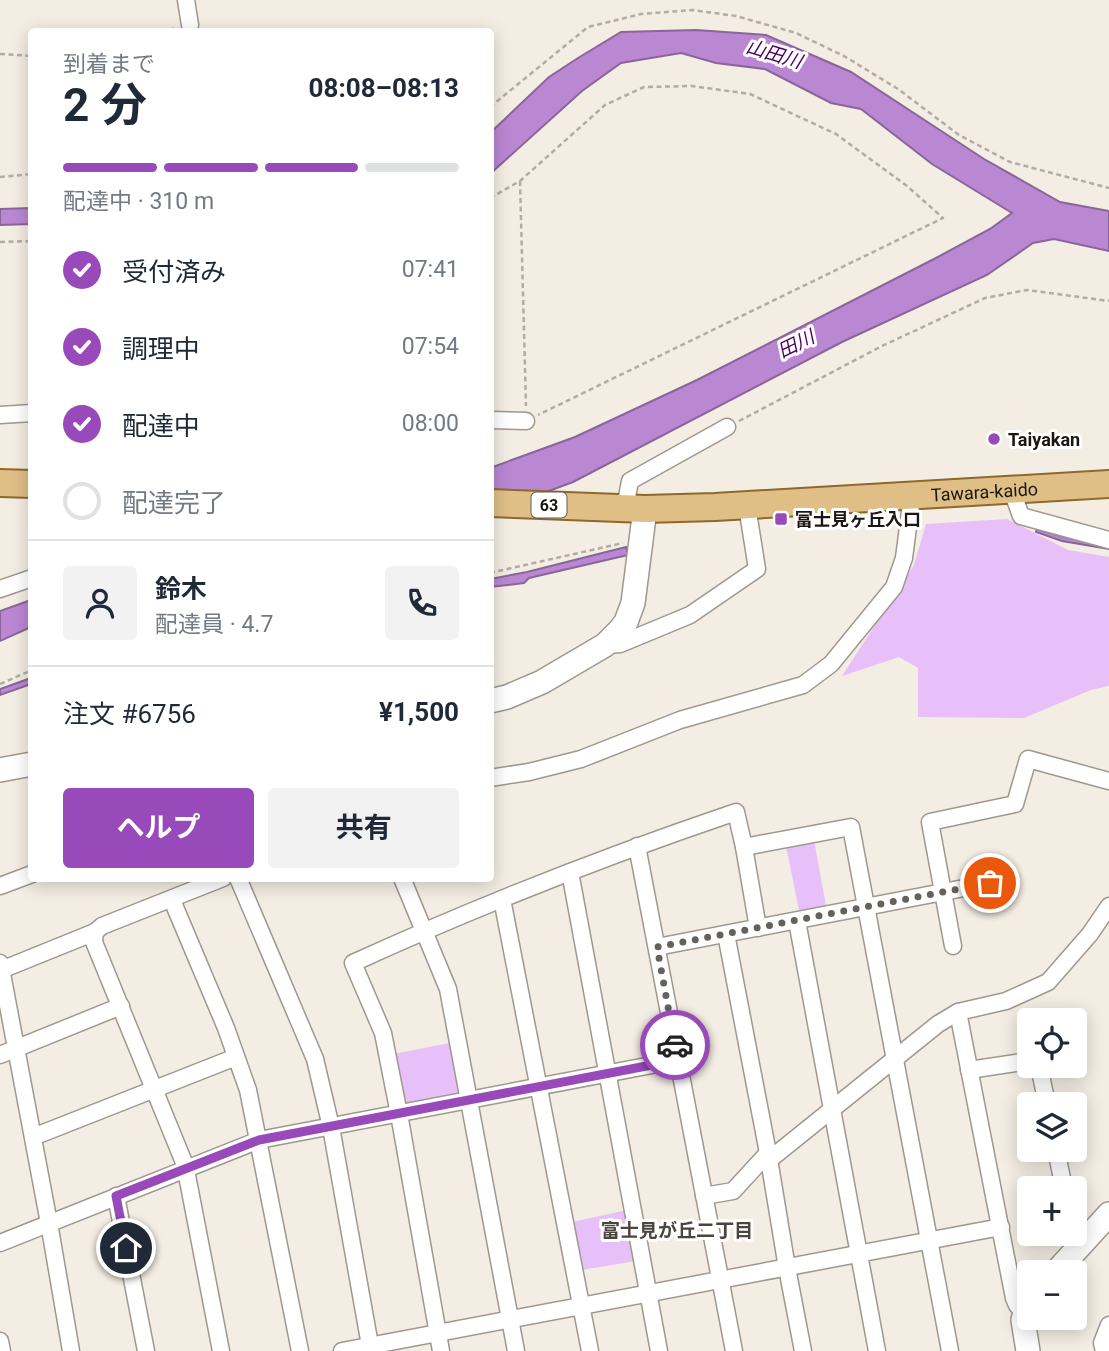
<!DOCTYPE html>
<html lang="ja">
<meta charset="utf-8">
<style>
body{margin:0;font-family:Roboto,"Noto Sans JP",sans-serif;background:#f2f2f3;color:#1f2937;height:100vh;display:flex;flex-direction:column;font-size:26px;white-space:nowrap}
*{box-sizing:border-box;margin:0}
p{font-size:23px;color:#747a83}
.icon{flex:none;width:38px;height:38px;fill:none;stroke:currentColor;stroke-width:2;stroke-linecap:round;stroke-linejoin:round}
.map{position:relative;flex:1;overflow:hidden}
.drawer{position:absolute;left:28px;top:28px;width:466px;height:854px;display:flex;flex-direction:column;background:#fff;border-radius:7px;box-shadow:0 4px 18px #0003}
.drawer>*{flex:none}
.controls{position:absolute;left:1017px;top:1008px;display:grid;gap:14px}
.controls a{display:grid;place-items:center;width:70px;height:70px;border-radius:7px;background:#fff;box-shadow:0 4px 18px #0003;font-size:35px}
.pin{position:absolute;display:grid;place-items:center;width:60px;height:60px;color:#fff;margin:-30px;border:4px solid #fff;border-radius:50%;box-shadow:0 2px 7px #0007}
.courier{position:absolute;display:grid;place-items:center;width:70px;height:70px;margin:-35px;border:5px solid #994aba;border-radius:50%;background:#fff;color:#222;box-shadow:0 2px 9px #0007}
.overview em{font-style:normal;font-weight:700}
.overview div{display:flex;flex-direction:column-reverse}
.overview{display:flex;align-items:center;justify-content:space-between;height:119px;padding:0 35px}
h1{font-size:46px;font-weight:700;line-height:52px}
.bar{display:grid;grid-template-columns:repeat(4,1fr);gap:10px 7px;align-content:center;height:84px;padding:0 35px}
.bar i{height:9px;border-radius:5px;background:#e0e1e3}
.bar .selected{background:#994aba}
.bar p{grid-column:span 4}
.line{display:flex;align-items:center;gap:18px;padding:0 35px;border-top:2px solid #e0e1e3}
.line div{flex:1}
.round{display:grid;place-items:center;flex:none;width:74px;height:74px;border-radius:7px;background:#f2f2f3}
ol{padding:0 35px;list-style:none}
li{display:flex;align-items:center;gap:21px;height:77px}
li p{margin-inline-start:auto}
li .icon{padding:7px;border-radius:50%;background:#994aba;color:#fff;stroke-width:4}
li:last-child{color:#747a83}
li i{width:38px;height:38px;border:4px solid #e0e1e3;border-radius:50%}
.primary-button{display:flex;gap:14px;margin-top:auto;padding:14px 35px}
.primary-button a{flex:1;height:80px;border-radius:7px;background:#994aba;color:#fff;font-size:28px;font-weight:700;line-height:80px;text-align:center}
.primary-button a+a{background:#f2f2f3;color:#1f2937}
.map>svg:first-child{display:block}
.green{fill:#e7c0fa}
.water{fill:#ba87d3;stroke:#8a6599;stroke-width:2}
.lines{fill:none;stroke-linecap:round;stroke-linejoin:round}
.street-casing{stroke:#9e988f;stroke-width:19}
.secondary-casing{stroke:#9e988f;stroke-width:26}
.primary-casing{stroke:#8d692a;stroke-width:30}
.path{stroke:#b1aca4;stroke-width:2.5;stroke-dasharray:5 3.5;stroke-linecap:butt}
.street{stroke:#fff;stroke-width:16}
.secondary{stroke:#fff;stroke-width:23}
.primary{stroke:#e0bf87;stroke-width:26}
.done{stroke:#65625c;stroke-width:7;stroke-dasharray:0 12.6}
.route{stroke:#994aba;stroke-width:9}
.poi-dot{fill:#994aba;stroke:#fff;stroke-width:2.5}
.labels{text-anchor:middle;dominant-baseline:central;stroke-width:6;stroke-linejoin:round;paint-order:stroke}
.shield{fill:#fff;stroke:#5e5d5a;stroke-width:2}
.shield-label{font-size:16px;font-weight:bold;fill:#191713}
.poi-label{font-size:18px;font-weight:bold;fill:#191713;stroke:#fff;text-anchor:start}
.street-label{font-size:18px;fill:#191713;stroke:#fff}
.water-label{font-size:19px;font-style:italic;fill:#4b0163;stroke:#fff}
.neighbourhood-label{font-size:19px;font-weight:bold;fill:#4b453d;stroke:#fff}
</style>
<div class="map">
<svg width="1109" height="1351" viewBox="0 0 1109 1351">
<rect width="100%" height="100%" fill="#f3ede3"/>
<g class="green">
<polygon points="1007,519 1068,550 1109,557 1109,686 1091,690 1024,718 918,717 918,668 899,657 842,676 914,565 926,524"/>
<polygon points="814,840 826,906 799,910 786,846"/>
<polygon points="450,1043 460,1093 403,1104 393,1054"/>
<polygon points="627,1210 636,1261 581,1270 572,1222"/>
</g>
<g class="water">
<polygon points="696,30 766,35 851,72 984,159 1060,202 1109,211 1109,251 1054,239 1033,243 987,275 842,342 573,482 490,513 490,468 575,437 697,380 934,259 990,229 1012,213 932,164 861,109 831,103 765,69 716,63 681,53 621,63 582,91 490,174 490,133 549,77 578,58 621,32"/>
<polygon points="31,208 31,224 0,225 0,209"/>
<polygon points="1037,529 1064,537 1109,545 1109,549 1062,541 1036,532"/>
<polygon points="626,547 628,555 529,578 524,583 490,587 490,579 527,572"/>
<polygon points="31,600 31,627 0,641 0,611"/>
<polygon points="31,678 31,684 0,695 0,689"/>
</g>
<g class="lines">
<g class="street-casing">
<g id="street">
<polyline points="186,0 190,25"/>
<polyline points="0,415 32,413"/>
<polyline points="490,420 526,421"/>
<polyline points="1012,491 1021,516 1109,540"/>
<polyline points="625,508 630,481 727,427"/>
<polyline points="0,589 32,578"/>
<polyline points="606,645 620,644 690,615 757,569 747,506"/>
<polyline points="490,778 529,772 581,759 680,720 803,685 831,664 894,587 904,558 912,496"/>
<polyline points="637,846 734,1351"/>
<polyline points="744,847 758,928"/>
<polyline points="570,872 659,1351"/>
<polyline points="238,878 315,1059 331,1127 371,1351"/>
<polyline points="402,878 448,989 516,1351"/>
<polyline points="0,886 32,874"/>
<polyline points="502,899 590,1351"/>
<polyline points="172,900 226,1028 248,1090 300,1351"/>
<polyline points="797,921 877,1351"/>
<polyline points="726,934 768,1153 787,1268 803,1351"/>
<polyline points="953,946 930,822 1015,804 1028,759 1109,781"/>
<polyline points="657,947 990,883"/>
<polyline points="0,963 49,1223 71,1351"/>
<polyline points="1,970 95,932"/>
<polyline points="958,1012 1014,1298 1017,1305 1024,1313"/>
<polyline points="0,1055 121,1006"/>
<polyline points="1039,1066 1047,1104"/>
<polyline points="969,1070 1029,1061"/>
<polyline points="33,1137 236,1057"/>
<polyline points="1056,1150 1064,1188"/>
<polyline points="769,1160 938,1024 958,1012 1006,1001 1048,982 1090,934 1109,906"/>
<polyline points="116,1196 146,1351"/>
<polyline points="704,1196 733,1191 768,1153"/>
<polyline points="0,1243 259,1140 678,1060"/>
<polyline points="0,1341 2,1351"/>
<polyline points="221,1351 185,1165 94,942 95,932 102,926 223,878"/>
<polyline points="342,1351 1001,1227"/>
<path d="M441,1351L399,1114L383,1033L353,963C478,906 606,856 736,812L744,847L851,827L950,1351"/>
<polyline points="1104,1351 1102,1343 1109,1325"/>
</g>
</g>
<g class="secondary-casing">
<g id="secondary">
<polyline points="490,701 507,697 542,682 605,645 620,630 626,622 633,603 645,509"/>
<polyline points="0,770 32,764"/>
<polyline points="1056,1272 1109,1214"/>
<polyline points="1028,1351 1023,1320 1029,1301"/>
</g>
</g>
<g class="primary-casing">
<g id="primary">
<polyline points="0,483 32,484"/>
<path id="s1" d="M490,503L645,509L715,507L1109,484"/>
</g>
</g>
<g class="path">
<polyline points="161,32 176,28"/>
<polyline points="0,54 32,56"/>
<polyline points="490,107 588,27 641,14 692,10 736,16 796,33 844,56 898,89 959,135 1010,162 1109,188"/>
<polyline points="0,177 32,174"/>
<polyline points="520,181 526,406"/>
<polyline points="490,198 520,181 605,105 644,87 692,86 750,94 836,134 907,186 943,218 538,415"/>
<polyline points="0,242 32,241"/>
<polyline points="739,421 882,346 985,298 1027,290 1109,301"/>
<polyline points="490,571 494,572 623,543"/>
<polyline points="0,684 32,670"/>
</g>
<use href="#street" class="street"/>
<use href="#secondary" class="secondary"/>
<use href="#primary" class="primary"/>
</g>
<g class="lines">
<polyline class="done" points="675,1045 657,947 990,883"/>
<polyline class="route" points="126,1248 116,1196 259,1140 678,1060 675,1045"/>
</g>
<g class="poi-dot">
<circle cx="994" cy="439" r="7"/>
<rect x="774" y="512" width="14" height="14" rx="3.5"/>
</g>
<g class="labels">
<rect class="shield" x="531.5" y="492.5" width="35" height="25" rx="5"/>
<g class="shield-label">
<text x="549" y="505">63</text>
</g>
<g class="poi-label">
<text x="1008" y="439">Taiyakan</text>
<text x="795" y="519">富士見ヶ丘入口</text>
</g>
<g class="street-label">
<text stroke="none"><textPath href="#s1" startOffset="495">Tawara-kaido</textPath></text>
</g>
<g class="water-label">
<text transform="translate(774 54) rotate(17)">山田川</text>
<text transform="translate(796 344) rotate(-26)">田川</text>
</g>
<g class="neighbourhood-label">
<text x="677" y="1230">富士見が丘二丁目</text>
</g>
</g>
</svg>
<div class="controls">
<a><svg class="icon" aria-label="locate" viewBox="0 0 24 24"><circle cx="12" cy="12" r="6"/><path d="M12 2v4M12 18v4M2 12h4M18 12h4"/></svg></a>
<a><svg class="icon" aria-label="layers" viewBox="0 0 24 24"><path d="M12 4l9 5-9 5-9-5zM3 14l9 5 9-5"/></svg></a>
<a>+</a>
<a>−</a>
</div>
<div class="pin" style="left:990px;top:883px;background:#ea580c"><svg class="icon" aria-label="bag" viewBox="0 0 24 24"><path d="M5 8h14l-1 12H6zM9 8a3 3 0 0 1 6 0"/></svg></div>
<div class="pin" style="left:126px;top:1248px;background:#1f2937"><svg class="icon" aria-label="home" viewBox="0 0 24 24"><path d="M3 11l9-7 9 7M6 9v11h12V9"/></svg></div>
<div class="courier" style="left:675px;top:1045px"><svg class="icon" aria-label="car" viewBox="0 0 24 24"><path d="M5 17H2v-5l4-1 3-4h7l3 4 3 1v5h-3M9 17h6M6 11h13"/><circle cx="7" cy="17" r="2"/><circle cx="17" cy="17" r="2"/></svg></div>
<section class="drawer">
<div class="overview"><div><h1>2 分</h1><p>到着まで</p></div><em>08:08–08:13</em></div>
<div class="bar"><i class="selected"></i><i class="selected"></i><i class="selected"></i><i></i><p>配達中 · 310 m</p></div>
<ol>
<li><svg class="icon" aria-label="check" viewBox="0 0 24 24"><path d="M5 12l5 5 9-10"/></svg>受付済み<p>07:41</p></li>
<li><svg class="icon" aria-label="check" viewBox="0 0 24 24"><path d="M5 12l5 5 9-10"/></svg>調理中<p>07:54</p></li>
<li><svg class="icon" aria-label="check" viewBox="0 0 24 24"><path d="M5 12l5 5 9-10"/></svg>配達中<p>08:00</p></li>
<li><i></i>配達完了</li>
</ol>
<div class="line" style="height:126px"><a class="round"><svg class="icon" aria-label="person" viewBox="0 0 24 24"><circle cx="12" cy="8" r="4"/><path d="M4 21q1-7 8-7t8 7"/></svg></a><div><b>鈴木</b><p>配達員 · 4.7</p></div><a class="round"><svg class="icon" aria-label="phone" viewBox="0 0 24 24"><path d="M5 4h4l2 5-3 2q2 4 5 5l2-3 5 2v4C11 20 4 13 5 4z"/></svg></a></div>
<div class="line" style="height:91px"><div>注文 #6756</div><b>¥1,500</b></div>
<div class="primary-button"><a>ヘルプ</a><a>共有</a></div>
</section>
</div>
